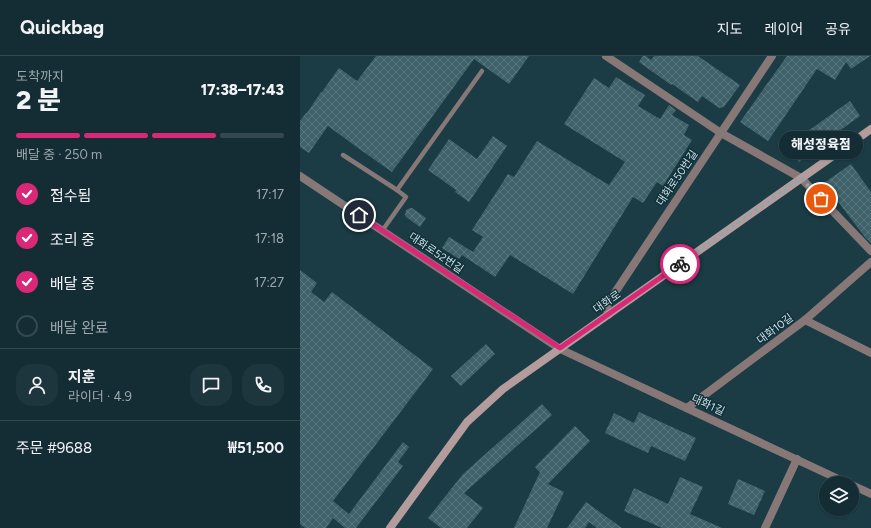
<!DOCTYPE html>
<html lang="ko">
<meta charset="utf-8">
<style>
body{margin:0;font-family:Figtree,"Noto Sans KR",sans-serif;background:#1d353c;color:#f1f3f6;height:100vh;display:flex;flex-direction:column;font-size:15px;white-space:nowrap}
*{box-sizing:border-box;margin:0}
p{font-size:13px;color:#9da8ac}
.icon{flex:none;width:22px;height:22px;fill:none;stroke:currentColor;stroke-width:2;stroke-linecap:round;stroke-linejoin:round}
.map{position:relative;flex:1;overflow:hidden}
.details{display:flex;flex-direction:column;background:#142d34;width:300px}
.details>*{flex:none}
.fabs{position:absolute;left:519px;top:420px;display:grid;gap:8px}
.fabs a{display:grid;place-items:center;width:40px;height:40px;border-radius:50%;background:#142d34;box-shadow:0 1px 3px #0004,0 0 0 1px #33494f;font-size:20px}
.pin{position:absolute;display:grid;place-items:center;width:34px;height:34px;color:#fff;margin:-17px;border:2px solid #fff;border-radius:50%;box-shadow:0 1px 4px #0007}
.courier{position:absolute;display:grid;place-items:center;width:40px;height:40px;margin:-20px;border:3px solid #db2777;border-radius:50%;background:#fff;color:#222;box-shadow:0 1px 5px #0007}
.bubble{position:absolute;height:28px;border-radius:14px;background:#142d34;box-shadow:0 1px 3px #0004,0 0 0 1px #33494f;font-size:13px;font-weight:800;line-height:28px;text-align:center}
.head em{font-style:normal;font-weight:800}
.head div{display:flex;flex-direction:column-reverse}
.head{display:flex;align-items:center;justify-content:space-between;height:68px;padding:0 16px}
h1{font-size:26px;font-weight:800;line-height:30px}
.bar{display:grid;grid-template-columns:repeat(4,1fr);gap:6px 4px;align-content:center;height:48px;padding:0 16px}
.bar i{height:5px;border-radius:3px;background:#33494f}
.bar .on{background:#db2777}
.bar p{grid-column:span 4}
.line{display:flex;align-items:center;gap:10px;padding:0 16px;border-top:1px solid #33494f}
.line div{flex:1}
.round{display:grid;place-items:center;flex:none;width:42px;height:42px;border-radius:16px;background:#1d353c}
ol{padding:0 16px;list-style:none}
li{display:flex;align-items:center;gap:12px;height:44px}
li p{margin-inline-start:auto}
li .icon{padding:4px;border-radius:50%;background:#db2777;color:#fff;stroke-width:4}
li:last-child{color:#9da8ac}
li i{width:22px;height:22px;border:2px solid #33494f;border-radius:50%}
header{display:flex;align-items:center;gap:24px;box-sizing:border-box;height:56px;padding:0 20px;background:#142d34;border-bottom:1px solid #33494f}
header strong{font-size:19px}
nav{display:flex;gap:22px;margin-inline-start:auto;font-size:14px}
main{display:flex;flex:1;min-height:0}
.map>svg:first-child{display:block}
.building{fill:url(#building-cross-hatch)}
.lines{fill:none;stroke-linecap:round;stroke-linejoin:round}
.lane{stroke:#877877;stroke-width:4.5}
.street{stroke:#877877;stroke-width:8}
.secondary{stroke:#b49c9c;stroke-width:8}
.done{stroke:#8fa6ad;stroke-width:4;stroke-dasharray:0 7.2}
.route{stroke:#db2777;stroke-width:5}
.labels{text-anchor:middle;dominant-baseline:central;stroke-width:3;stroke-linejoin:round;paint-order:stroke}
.street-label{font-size:11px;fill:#cddfe5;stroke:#10313a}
</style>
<header>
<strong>Quickbag</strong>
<nav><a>지도</a><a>레이어</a><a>공유</a></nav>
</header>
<main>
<section class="details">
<div class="head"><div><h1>2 분</h1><p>도착까지</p></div><em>17:38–17:43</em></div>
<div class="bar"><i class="on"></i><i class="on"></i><i class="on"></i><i></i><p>배달 중 · 250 m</p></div>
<ol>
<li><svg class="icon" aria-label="check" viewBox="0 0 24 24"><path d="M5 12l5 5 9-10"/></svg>접수됨<p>17:17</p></li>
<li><svg class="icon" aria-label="check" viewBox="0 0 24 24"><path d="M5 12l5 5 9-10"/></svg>조리 중<p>17:18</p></li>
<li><svg class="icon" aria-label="check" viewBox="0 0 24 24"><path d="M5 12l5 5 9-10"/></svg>배달 중<p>17:27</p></li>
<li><i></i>배달 완료</li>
</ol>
<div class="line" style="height:72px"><a class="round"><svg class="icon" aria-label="person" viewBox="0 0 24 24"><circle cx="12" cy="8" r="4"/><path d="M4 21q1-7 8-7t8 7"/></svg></a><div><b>지훈</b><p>라이더 · 4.9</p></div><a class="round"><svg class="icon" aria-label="chat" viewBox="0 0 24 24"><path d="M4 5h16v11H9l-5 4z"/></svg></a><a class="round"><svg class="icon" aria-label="phone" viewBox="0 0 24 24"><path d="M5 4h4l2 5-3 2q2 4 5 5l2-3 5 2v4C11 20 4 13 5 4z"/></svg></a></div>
<div class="line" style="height:52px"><div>주문 #9688</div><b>₩51,500</b></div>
</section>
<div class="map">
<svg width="571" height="472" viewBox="0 0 571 472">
<defs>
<pattern id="building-cross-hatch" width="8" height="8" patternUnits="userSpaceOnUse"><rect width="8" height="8" fill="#3f616a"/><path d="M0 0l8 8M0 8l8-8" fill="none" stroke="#5a777f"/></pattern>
</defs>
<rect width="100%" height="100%" fill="#1b3c45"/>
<g class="building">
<polygon points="76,0 229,0 209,28 174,3 92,116 58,92 28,70 9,97 0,91 0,65 6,57 7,57 21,36 22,36 39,12 57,25"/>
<polygon points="343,0 346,0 351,4 354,0 398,0 440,29 424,51 419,52 402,40 398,46 372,28 371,29 339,6"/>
<polygon points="487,0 570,0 551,13 546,6 535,24 517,13 468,85 440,66"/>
<polygon points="316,21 345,39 338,50 360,63 369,49 376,54 372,59 389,69 384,79 392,84 363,130 357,126 343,147 333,141 273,238 210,199 195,221 162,199 159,203 142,192 149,181 173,196 183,181 172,174 208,118 214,121 237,85 309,129 325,106 264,68 294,22 309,32"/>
<polygon points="550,45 560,60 504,100 505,101 499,106 487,90"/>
<polygon points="193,80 207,90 169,146 155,136 156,134 128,114 149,83 177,103"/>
<polygon points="551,108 571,136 571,187 564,180 524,127"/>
<polygon points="110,152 112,152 126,162 120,171 106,161 105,159 106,154"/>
<polygon points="0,214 17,227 11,236 24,246 32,236 133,313 33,445 49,458 103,386 109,391 98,406 103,410 56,472 45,472 33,462 26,472 5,472 0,468"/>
<polygon points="186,288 195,298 161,330 151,320"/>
<polygon points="242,348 252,359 164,437 183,452 167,472 141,472 128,462 163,418"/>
<polygon points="339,356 396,382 385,405 351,390 348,397 305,377 314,357 334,367"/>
<polygon points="275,370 290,385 248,428 264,436 247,472 214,472 240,416 235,411"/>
<polygon points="380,421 403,431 390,458 422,472 362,472 324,455 334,432 368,448"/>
<polygon points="438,423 465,435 454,459 428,448"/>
<polygon points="286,446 322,472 297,472 289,466 285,472 267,472"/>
</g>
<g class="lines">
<g class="lane">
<polyline points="43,99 97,134"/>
<polyline points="82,175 106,141 97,134 182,15"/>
</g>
<g class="street">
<polyline points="306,0 421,77 501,122 571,195"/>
<polyline points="0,120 260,293 547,427"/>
<polyline points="308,259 307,251 310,244 472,0"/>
<polyline points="505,264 571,297"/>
<polyline points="387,352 505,264 571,206"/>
<polyline points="552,429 571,438"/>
<polyline points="465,472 497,403"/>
</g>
<polyline class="secondary" points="90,472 167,366 203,333 571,73"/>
</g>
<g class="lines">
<polyline class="done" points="380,208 501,122 521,143"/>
<polyline class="route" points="59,159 260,292 380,208"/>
</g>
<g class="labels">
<g class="street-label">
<text transform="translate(377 122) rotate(-56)">대화로50번길</text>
<text transform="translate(136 197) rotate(34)">대화로52번길</text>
<text transform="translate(307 246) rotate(-35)">대화로</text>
<text transform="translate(475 273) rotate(-37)">대화10길</text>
<text transform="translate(408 349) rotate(25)">대화1길</text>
</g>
</g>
</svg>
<div class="fabs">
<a><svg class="icon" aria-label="layers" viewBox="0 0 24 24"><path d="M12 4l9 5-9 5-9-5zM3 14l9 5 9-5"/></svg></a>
</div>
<div class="pin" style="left:521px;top:143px;background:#ea580c"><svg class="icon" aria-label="bag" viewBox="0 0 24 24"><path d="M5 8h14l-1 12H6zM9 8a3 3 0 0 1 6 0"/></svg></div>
<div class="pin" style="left:59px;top:159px;background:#1f2937"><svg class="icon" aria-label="home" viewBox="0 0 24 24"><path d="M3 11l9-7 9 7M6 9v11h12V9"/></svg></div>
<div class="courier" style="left:380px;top:208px"><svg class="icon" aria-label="bike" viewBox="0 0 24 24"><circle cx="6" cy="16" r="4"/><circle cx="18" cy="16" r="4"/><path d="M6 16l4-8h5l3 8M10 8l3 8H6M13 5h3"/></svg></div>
<div class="bubble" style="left:479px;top:75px;width:84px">해성정육점</div>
</div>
</main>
